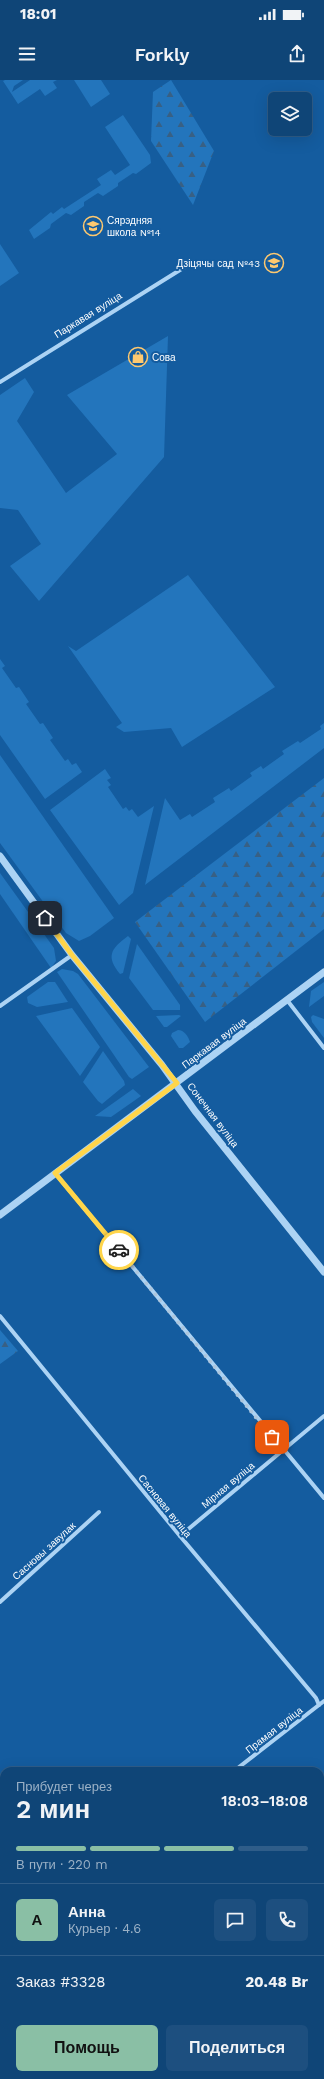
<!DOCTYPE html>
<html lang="ru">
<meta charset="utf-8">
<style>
body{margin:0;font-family:"Work Sans",sans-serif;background:#1d4f7f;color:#f1f3f6;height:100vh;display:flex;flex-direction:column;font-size:15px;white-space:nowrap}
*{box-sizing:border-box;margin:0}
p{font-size:13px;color:#9bb1c6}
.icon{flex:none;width:22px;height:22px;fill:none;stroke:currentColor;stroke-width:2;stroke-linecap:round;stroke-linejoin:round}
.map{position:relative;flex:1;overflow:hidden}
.details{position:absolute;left:0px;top:1687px;width:324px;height:312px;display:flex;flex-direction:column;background:#0f4577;border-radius:12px 12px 0 0;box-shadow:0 4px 16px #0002,0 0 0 1px #2f5d89}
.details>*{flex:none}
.buttons{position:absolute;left:268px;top:12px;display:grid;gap:8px}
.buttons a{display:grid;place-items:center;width:44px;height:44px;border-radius:6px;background:#0f4577;box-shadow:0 4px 16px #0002,0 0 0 1px #2f5d89;font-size:20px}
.pin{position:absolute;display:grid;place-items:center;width:34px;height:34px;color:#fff;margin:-17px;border-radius:8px;box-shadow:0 2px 6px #0006}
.courier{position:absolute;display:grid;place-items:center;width:40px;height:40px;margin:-20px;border:3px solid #ffd54a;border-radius:50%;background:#fff;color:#222;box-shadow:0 1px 5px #0007}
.overview em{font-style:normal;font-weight:600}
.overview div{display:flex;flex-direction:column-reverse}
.overview{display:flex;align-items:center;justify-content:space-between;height:68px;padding:0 16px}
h1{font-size:26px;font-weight:600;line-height:30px}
.bar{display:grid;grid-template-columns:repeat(4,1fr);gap:6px 4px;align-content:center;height:48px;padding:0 16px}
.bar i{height:5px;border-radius:3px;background:#2f5d89}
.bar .current{background:#8abfa5}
.bar p{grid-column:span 4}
.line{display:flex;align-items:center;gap:10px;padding:0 16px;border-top:1px solid #2f5d89}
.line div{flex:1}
.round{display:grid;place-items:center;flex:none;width:42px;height:42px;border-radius:6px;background:#1d4f7f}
.primary-button{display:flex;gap:8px;margin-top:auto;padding:8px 16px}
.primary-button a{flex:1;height:46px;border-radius:6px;background:#8abfa5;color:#111;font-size:16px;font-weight:600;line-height:46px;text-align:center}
.primary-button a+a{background:#1d4f7f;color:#f1f3f6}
.status{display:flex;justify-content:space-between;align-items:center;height:28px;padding:0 20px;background:#0f4577;direction:ltr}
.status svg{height:11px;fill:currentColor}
header{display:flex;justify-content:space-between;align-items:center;height:52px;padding:0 16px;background:#0f4577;font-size:18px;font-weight:600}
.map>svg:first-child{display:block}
.green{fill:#2375bc}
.forest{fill:url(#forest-firs)}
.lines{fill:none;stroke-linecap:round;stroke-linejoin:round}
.minor{stroke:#acd3f4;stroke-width:4}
.tertiary{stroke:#acd3f4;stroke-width:7}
.done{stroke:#adc6dd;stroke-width:4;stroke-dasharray:0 7.2}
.route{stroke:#ffd54a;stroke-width:5}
.labels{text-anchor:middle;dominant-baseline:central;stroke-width:4;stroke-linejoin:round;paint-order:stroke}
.poi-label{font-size:10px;fill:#fff;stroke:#145c9f;text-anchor:start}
.street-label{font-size:10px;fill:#fff;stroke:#145c9f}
</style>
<div class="status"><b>18:01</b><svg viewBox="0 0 49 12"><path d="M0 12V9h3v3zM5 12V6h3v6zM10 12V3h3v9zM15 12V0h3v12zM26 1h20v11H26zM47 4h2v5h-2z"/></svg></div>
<header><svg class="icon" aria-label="menu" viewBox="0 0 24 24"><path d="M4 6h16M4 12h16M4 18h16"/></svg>Forkly<svg class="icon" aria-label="share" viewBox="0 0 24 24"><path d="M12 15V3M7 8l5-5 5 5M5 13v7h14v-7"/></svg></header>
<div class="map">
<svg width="324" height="1999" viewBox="0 0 324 1999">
<defs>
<pattern id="forest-firs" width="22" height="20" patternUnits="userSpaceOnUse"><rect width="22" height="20" fill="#2375bc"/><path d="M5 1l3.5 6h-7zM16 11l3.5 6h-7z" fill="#386084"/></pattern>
</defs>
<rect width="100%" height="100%" fill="#145c9f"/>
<g class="green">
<polygon points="5,0 23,0 14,6 12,12 30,0 57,0 53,2 57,8 45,16 40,9 18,24 3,1"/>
<polygon points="74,0 101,0 110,14 91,27"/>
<polygon points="123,35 150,75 151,83 136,94 133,93 118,103 118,106 103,116 98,113 84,122 84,126 71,135 66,133 51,144 50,148 34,159 29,150 51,132 53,134 62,127 64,129 101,105 97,99 111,90 115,95 130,85 105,47"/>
<polygon points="0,164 19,193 0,206"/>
<polygon points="168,256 164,377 39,521 10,486 41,464 18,430 0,428 0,315 25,298 34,312 17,341 66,413 117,374 67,315"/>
<polygon points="188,495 275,607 182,667 171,648 124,652 116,647 122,643 68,566 76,571"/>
<polygon points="0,579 5,586 2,588 16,608 19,607 29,622 26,624 40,644 43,643 53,658 50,660 65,681 68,679 72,685 76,683 82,692 45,719 0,655"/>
<polygon points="324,643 324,668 145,805 165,718 180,740 190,734 192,737 215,722 213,718 229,708 231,711 252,696 250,693 261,686 263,689 284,674 282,671 298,661 300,663 321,649 320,646"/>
<polygon points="0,675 114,838 90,856 79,861 66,853 0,763"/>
<polygon points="105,689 111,698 107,700 111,705 108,707 123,729 126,727 129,731 132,729 138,737 154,726 133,813 119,825 50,730"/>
<polygon points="0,793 54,868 56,881 51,888 0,814"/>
<path d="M128,856L131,859L123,893L120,894C106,877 110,869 128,856Z"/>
<polygon points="137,864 180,925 180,930 153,930 129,898"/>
<polygon points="62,889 73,891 78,894 149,987 132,999 129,997 57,892"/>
<polygon points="48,902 55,902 68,922 37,927 28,923 27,917"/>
<polygon points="324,902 324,916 309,927 311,911"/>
<polygon points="72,928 100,967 80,996 36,936"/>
<polygon points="179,935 181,936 167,947 164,947 156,936"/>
<polygon points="313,935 324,939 324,958 312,942 311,937"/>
<path d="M178,950C184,950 188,956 190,962L183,968H179L171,956L172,953Z"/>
<polygon points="103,971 124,1001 125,1005 102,1024 98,1021 83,1002"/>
<polygon points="133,1009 141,1016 111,1037 95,1036"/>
<polygon points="320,1983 324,1992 324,1999 289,1999 286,1995 320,1995"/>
<polygon points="239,1995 269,1995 273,1999 238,1999"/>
</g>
<g class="forest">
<polygon points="171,0 214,71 193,125 151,61 153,12"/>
<polygon points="324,698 324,849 205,942 135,842"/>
<polygon points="0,1250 18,1271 0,1284"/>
<polygon points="54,1995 212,1995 215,1999 50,1999"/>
</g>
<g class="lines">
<g class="minor">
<polyline points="0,302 188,185"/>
<polyline points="287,920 324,968"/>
<polyline points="0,926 72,875"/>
<polyline points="55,1093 324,1418"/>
<polyline points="0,1236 180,1456 316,1618 319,1625"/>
<polyline points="180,1456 324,1336"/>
<polyline points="0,1522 99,1432"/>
<polyline points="234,1691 324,1621"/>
</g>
<g class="tertiary">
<polyline points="0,776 72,875 162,985 195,1031 324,1192"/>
<polyline points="0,1135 324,892"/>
<polyline points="0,1712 4,1717"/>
<polyline points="220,1995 223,1999"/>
</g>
</g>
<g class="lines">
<polyline class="done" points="119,1170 272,1357"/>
<polyline class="route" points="45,838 72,875 177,1003 55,1093 119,1170"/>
</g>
<defs>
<g id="school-ring" transform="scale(1)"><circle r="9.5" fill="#145c9f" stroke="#ffc96f" stroke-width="1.5"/><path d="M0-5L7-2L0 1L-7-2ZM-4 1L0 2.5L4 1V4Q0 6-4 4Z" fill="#ffc96f"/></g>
<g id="shop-ring" transform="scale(1)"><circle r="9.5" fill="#145c9f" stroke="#ffc96f" stroke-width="1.5"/><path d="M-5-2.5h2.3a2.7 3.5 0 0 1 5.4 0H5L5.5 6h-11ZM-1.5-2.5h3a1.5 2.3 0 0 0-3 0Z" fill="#ffc96f"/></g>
</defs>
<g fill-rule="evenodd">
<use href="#school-ring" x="93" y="146"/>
<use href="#school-ring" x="274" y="183"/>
<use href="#shop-ring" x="138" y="277"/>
</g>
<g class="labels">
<g class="poi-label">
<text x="107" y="140">Сярэдняя<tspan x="107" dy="12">школа №14</tspan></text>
<text x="260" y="183" text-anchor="end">Дзіцячы сад №43</text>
<text x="152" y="277">Сова</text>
</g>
<g class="street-label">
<text transform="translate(88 235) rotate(-32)">Паркавая вуліца</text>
<text transform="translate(214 963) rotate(-37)">Паркавая вуліца</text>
<text transform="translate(213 1035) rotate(53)">Сонечная вуліца</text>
<text transform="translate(228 1405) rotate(-40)">Мірная вуліца</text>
<text transform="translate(165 1426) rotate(51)">Сасновая вуліца</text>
<text transform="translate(44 1471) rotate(-42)">Сасновы завулак</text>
<text transform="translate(274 1650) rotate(-38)">Прамая вуліца</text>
</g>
</g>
</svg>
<div class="buttons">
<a><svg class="icon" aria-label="layers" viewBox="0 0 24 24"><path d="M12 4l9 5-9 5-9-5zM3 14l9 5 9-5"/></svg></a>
</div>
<div class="pin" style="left:272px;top:1357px;background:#ea580c"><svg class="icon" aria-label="bag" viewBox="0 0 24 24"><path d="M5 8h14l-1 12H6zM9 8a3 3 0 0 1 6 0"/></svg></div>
<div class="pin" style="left:45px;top:838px;background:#1f2937"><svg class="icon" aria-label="home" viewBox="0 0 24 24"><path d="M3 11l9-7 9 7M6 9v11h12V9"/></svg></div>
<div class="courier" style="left:119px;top:1170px"><svg class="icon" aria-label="car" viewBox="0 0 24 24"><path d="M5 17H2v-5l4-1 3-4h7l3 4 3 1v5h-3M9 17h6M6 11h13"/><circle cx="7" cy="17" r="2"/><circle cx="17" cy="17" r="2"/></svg></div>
<section class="details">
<div class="overview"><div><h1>2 мин</h1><p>Прибудет через</p></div><em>18:03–18:08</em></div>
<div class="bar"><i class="current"></i><i class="current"></i><i class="current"></i><i></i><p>В пути · 220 m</p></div>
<div class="line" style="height:72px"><b class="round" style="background:#8abfa5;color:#111">А</b><div><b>Анна</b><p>Курьер · 4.6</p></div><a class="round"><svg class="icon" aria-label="chat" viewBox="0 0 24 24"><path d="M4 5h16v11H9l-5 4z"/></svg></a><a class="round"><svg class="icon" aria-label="phone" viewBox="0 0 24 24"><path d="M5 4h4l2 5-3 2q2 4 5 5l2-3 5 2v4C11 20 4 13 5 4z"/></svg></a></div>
<div class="line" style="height:52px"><div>Заказ #3328</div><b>20.48 Br</b></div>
<div class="primary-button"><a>Помощь</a><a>Поделиться</a></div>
</section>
</div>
